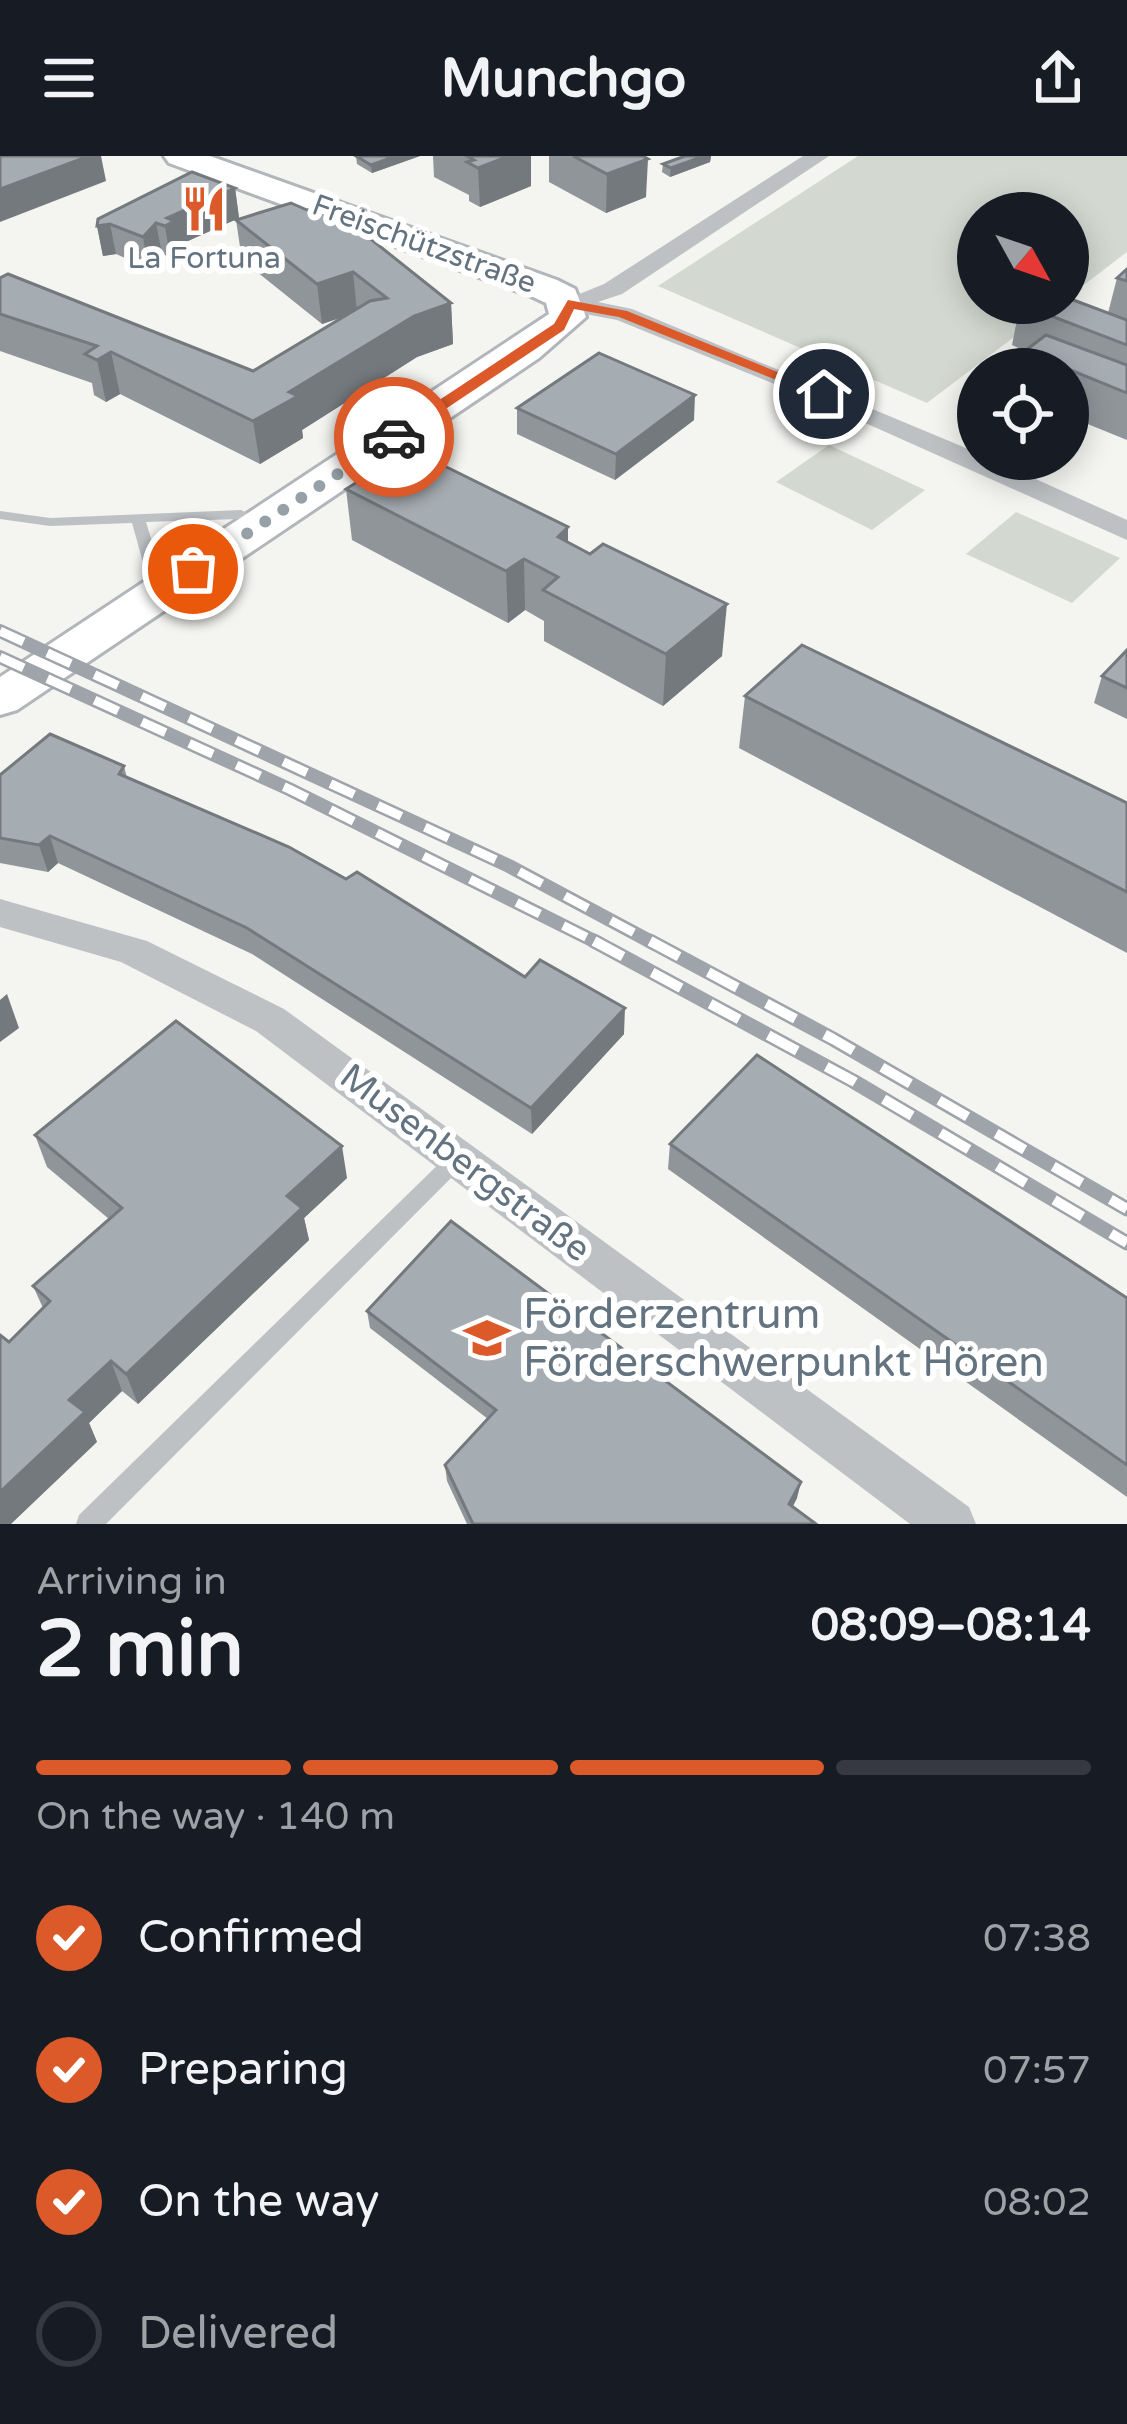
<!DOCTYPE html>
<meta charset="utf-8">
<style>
body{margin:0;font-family:"Varela Round",sans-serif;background:#20242c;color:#f1f3f6;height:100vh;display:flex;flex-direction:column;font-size:45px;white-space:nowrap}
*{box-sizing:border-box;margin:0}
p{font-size:39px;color:#9ea1a6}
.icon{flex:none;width:66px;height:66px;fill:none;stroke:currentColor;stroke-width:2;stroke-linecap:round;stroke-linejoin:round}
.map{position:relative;height:1368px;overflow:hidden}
.panel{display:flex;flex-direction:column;background:#171b24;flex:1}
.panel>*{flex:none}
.needle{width:78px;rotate:130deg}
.buttons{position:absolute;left:957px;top:36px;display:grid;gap:24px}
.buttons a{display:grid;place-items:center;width:132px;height:132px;border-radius:50%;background:#171b24;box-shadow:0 6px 30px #0003;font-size:60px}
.pin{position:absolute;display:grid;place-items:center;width:102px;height:102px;color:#fff;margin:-51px;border:6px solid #fff;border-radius:50%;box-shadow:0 3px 12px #0007}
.courier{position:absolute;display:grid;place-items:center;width:120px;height:120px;margin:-60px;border:9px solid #dc5929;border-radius:50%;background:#fff;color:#222;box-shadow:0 3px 15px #0007}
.head em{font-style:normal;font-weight:700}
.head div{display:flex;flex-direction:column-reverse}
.head{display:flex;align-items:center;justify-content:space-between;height:204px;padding:0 36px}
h1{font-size:78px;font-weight:700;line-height:90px}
.bar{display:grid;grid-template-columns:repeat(4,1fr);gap:18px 12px;align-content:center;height:144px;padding:0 36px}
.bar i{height:15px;border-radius:9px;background:#363941}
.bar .active{background:#dc5929}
.bar p{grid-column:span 4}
ol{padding:0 36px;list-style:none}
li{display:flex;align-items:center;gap:36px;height:132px}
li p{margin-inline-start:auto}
li .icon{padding:12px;border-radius:50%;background:#dc5929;color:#fff;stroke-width:4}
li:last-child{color:#9ea1a6}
li i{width:66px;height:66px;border:6px solid #363941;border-radius:50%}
header{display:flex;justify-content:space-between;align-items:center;height:156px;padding:0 36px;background:#171b24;font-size:54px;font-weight:700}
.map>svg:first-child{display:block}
.green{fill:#d3d9d0}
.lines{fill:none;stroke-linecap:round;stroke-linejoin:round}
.secondary-casing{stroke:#b2b6ba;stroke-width:6}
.lane{fill:#bdc1c4;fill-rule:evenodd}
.street{fill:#bdc1c4;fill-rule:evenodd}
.secondary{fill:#fff;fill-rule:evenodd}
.rail-far1-casing{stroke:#9ea4a9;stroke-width:14}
.rail-casing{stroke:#9ea4a9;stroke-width:15}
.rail-far1{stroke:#fff;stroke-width:9;stroke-dasharray:26;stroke-linecap:butt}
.rail{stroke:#fff;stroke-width:10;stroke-dasharray:33;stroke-linecap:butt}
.wall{fill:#8f9599}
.shaded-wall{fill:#74797d}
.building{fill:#a6adb2;stroke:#74797d;stroke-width:3}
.route{fill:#dc5929}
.done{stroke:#96a0a7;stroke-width:12;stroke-dasharray:0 21.6}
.labels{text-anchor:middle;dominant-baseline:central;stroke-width:12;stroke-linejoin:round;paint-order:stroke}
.far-street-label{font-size:30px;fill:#647380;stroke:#fff}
.far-poi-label{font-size:30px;fill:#647380;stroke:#fff}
.street-label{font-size:36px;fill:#647380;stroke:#fff}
.near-poi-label{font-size:42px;fill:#647380;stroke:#fff;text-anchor:start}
</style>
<header><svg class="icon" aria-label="menu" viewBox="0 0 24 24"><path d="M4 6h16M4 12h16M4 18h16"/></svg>Munchgo<svg class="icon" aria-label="share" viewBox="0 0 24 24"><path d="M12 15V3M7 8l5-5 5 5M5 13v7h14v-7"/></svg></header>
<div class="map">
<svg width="1127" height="1368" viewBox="0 0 1127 1368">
<rect width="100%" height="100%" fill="#f4f4f0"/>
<g class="green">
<polygon points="858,0 1127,0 1127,96 1068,141 1068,57 978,57 978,147 1059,147 927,247 658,130"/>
<polygon points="829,289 925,334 872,374 776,326"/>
<polygon points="1016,356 1120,402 1072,447 966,398"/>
</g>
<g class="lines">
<g class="secondary-casing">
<polygon id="secondary" points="164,0 210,0 557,124 575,133 586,161 539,202 17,554 0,559 0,521 549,158 546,147 531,140 169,7"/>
</g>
<g class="lane">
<polygon points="241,354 269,368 262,372 239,363 146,366 167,435 159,440 151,435 132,367 50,370 0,363 0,355 50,362"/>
<polygon points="458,993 465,996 469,1002 465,1008 106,1368 76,1368 79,1359 451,996"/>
</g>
<g class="street">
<polygon points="803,0 829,0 622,138 598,146 632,153 978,297 978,303 991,303 1127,364 1127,384 814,244 617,164 559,153 555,148 604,128"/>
<polygon points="0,743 147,785 284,853 969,1351 976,1368 910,1368 256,875 121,806 0,771"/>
</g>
<use href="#secondary" class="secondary"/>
<g class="rail-far1-casing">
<g id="rail-far1">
<polyline points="0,475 509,710 655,788"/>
<polyline points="0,501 289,633 600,788"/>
</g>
</g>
<g class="rail-casing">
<g id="rail">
<polyline points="594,785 853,925 1127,1087"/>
<polyline points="650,785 833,883 1127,1053"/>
</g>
</g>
<use href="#rail-far1" class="rail-far1"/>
<use href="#rail" class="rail"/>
</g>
<g class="wall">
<polygon points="356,0 420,0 372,17 357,8"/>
<polygon points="433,0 531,0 531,30 480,51 469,45 469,39 434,21"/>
<polygon points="549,0 643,0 646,41 606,57 549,26"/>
<polygon points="685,0 711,0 710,6 670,21 662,16 663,8"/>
<polygon points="235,32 239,62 179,89 180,95 170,101 162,98 148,112 116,98 103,100 97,70"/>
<polygon points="236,64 451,147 453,188 417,201 302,274 303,282 260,308 120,238 106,246 94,239 92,227 0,195 0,122 253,215 343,161 322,168 242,104"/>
<polygon points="1127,113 1127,284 1068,260 1068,213 1019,213 1022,197 1025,195 1012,189 1020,148 1108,157 1117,122"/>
<polygon points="517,252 694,264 615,324 517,278"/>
<polygon points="346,333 568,371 568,386 722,500 663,550 544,485 544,465 525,454 508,467 352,384"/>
<polygon points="1127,494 1127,563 1094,547 1102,520"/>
<polygon points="745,540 1127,647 1127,797 739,592"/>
<polygon points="124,610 127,622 525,821 624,878 532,978 252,798 58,707 48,716 0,707 0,619"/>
<polygon points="35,979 347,1022 304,1062 309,1084 138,1248 122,1235 89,1267 97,1286 9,1186 43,1152 33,1130 109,1063 47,1011"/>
<polygon points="670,988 1127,1142 1127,1341 668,1013"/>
<polygon points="367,1155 797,1342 793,1350 816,1368 467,1368 447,1325 445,1309 488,1263 370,1172"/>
</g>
<g class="shaded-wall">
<polygon points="89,0 101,0 106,25 0,66 0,33"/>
<polygon points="396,0 420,0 372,17 371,9"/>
<polygon points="509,0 531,0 531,30 480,51 478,12"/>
<polygon points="704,0 711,0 710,6 670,21 671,12"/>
<polygon points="648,3 646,41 606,57 607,18"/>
<polygon points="235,32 239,62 179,89 180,95 170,101 165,70 167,62"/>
<polygon points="156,67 162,98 148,112 143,81"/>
<polygon points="110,68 116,98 103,100 97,70"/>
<polygon points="353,116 357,156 322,168 317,128"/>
<polygon points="451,147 453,188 417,201 302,274 303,282 260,308 253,265 289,236 414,160"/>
<polygon points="111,196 120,238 106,246 97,204"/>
<polygon points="695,239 694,264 615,324 616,298"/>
<polygon points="568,371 568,422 558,381"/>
<polygon points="524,403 525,454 508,467 506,415"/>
<polygon points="727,448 722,500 663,550 666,498"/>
<polygon points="50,680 58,707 48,716 39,689"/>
<polygon points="7,838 19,872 0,886 0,844"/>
<polygon points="625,852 624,878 532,978 531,952"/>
<polygon points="342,990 347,1022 304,1062 309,1084 138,1248 126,1218 287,1040"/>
<polygon points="111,1205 122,1235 89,1267 97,1286 11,1368 0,1368 0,1336 69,1244"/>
<polygon points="801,1326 797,1342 786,1363 789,1348"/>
</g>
<g class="building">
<polygon points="0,0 89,0 0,33"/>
<polygon points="356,0 396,0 371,9"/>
<polygon points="467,0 509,0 478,12 467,6 474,4"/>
<polygon points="573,0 643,0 648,3 607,18"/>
<polygon points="685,0 704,0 671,12 663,8"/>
<polygon points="192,16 235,32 167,62 174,65 165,70 156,67 143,81 110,68 97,70 98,63"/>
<polygon points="291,47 307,54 328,49 451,147 414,160 289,236 298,240 253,265 111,196 97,204 85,198 97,190 0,158 0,122 8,118 253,215 370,145 387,142 353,116 317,128 236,64"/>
<polygon points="1127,113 1127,125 1117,122"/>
<polygon points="1068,142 1127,164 1127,189 1020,148 1068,147"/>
<polygon points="1046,179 1127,209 1127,237 1068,213 1022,197"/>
<polygon points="599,197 695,239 616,298 517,252"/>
<polygon points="410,293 568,371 558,381 590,398 603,388 727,448 666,498 543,434 558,421 524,403 506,415 346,333"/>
<polygon points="802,489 1127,647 1127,736 745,540"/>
<polygon points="1127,494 1127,532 1102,520"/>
<polygon points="50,578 124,610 119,618 289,691 346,723 357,716 525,821 540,804 625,852 531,952 247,772 50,680 39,689 0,682 0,619"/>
<polygon points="176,865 342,990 287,1040 302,1052 126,1218 111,1205 69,1244 85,1256 0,1336 0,1179 9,1186 50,1145 33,1130 122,1052 35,979"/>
<polygon points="757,899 1127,1142 1127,1309 670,988"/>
<polygon points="451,1065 801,1326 789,1348 816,1368 473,1368 445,1309 496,1254 367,1155"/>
</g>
<polygon class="route" points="568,144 627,155 832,238 819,241 619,161 574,153 564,174 399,284 388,284 388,278 554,168"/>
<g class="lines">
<polyline class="done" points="193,413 394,281"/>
</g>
<defs>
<g id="restaurant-bare" transform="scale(3.6)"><path d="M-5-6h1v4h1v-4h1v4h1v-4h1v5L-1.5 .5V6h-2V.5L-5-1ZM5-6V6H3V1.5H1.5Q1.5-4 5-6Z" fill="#dc5929" stroke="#fff" stroke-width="2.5" paint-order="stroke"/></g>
<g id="school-bare" transform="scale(3.6)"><path d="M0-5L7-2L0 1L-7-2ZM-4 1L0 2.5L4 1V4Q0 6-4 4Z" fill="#dc5929" stroke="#fff" stroke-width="2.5" paint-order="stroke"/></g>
</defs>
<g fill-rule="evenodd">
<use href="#restaurant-bare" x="204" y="53"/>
<use href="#school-bare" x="487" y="1182"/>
</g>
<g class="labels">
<g class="far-street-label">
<text transform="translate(424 88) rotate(20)">Freischützstraße</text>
</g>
<g class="far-poi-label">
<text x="204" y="102">La Fortuna</text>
</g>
<g class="street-label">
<text transform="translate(465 1007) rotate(37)">Musenbergstraße</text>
</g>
<g class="near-poi-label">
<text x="523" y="1158">Förderzentrum<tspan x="523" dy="48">Förderschwerpunkt Hören</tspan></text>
</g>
</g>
</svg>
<div class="buttons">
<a><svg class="needle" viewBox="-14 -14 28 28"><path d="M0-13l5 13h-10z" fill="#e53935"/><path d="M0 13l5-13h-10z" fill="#9ea1a6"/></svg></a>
<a><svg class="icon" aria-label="locate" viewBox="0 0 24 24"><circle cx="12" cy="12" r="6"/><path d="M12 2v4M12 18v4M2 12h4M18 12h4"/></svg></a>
</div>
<div class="pin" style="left:193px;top:413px;background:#ea580c"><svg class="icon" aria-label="bag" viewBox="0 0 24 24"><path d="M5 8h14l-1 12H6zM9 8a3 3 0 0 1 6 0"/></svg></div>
<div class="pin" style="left:824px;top:238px;background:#1f2937"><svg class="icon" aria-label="home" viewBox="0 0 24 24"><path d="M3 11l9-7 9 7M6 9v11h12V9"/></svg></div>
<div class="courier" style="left:394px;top:281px"><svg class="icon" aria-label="car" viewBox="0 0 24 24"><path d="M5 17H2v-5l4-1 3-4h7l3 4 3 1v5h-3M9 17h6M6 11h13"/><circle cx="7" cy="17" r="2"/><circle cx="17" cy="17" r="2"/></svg></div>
</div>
<section class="panel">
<div class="head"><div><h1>2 min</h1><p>Arriving in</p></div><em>08:09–08:14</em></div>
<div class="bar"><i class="active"></i><i class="active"></i><i class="active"></i><i></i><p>On the way · 140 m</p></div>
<ol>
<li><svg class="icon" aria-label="check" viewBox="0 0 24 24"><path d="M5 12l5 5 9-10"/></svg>Confirmed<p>07:38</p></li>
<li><svg class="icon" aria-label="check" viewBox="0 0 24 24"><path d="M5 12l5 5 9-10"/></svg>Preparing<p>07:57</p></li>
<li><svg class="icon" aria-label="check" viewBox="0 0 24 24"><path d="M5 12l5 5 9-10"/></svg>On the way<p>08:02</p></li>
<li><i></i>Delivered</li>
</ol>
</section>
